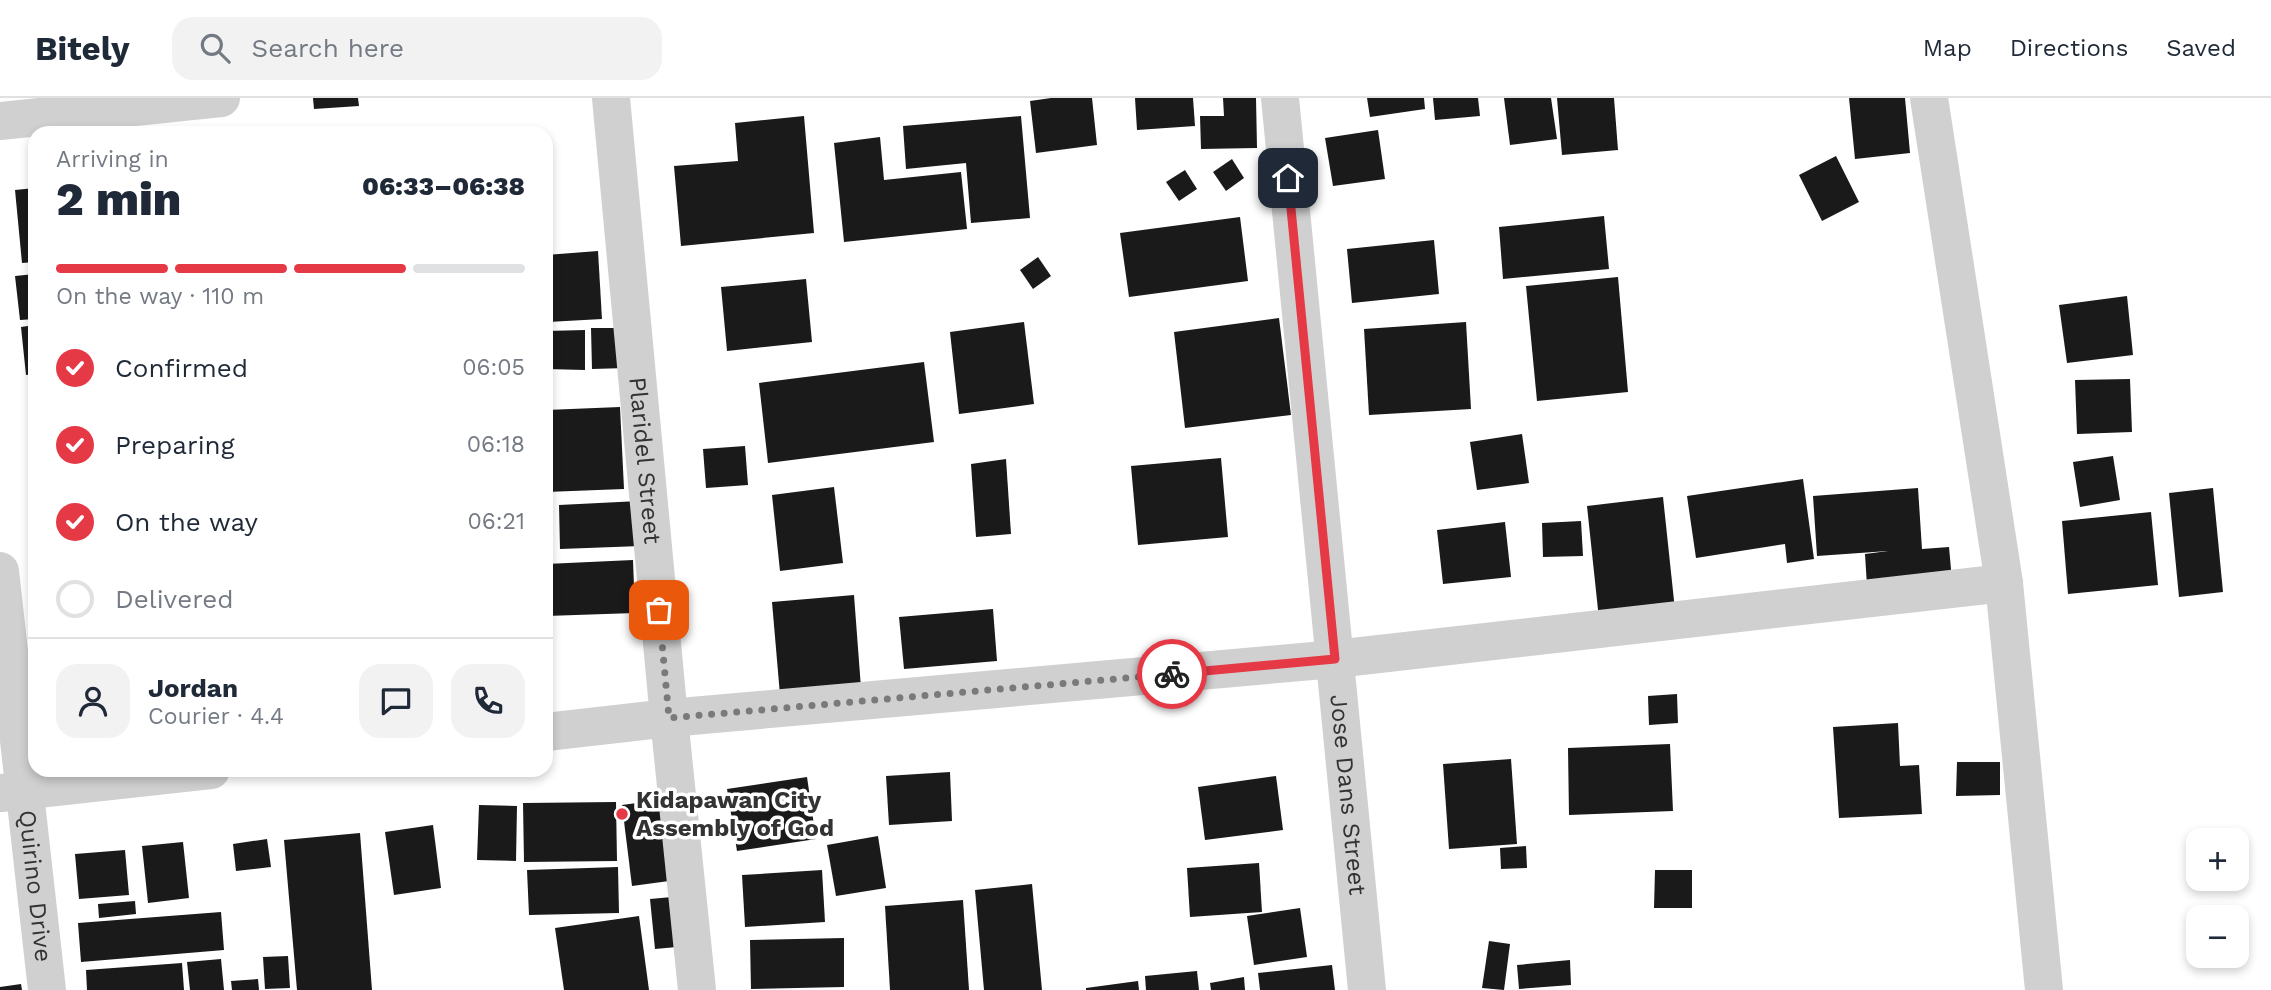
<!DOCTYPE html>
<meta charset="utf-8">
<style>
body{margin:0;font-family:"Work Sans",sans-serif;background:#f2f2f3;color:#1f2937;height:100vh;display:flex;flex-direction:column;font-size:26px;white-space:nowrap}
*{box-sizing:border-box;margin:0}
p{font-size:23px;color:#747a83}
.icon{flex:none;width:38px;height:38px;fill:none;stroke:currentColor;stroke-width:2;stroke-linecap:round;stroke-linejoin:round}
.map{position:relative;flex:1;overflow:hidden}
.side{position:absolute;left:28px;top:28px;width:525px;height:651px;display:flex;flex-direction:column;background:#fff;border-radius:21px;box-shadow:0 4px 10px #0003}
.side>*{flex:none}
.controls{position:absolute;left:2186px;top:730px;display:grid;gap:14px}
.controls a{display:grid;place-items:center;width:63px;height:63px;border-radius:14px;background:#fff;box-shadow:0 4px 10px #0003;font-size:35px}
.pin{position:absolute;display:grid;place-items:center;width:60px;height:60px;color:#fff;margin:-30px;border-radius:14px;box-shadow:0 4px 10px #0006}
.courier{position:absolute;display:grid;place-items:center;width:70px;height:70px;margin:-35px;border:5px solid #e63946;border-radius:50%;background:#fff;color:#222;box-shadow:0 2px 9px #0007}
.summary em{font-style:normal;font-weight:800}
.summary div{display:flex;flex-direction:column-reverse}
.summary{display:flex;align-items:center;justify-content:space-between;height:119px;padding:0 28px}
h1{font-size:46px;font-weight:800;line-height:52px}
.bar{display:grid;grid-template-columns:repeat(4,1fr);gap:10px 7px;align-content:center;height:84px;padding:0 28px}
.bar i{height:9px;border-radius:5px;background:#e0e1e3}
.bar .on{background:#e63946}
.bar p{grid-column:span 4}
.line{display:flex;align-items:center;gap:18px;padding:0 28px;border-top:2px solid #e0e1e3}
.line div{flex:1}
.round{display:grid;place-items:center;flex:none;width:74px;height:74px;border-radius:21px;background:#f2f2f3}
ol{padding:0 28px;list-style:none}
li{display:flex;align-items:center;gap:21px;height:77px}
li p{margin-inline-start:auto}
li .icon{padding:7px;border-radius:50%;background:#e63946;color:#fff;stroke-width:4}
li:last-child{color:#747a83}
li i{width:38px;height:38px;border:4px solid #e0e1e3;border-radius:50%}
header{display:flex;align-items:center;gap:42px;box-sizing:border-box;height:98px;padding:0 35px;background:#fff;border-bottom:2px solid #e0e1e3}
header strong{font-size:33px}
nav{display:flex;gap:38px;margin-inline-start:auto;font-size:24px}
.search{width:490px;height:63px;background:#f2f2f3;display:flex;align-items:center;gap:18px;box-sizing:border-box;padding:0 24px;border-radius:21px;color:#747a83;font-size:26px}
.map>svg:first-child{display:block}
.building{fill:#1a1a1a}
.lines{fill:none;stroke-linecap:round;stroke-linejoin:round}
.minor{stroke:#d0d0d0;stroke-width:38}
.done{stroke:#7a7a7a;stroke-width:7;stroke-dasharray:0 12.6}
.route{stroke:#e63946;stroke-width:9}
.poi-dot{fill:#e63946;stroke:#fff;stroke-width:2.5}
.labels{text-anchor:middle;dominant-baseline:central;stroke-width:7;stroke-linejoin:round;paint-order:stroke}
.street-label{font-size:24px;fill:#333;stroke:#fff}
.poi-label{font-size:24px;font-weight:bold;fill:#333;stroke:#fff;text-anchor:start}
</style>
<header>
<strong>Bitely</strong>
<div class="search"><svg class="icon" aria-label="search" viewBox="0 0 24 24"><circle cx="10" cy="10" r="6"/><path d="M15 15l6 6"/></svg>Search here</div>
<nav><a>Map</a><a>Directions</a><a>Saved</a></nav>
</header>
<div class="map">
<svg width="2271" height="892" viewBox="0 0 2271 892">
<rect width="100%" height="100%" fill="#fff"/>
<g class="building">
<polygon points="313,0 358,0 359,8 314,11"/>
<polygon points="1051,0 1092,0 1097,47 1036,55 1030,3"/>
<polygon points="1135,0 1193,0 1195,28 1137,32"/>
<polygon points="1223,0 1256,0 1257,50 1201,51 1200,18 1224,18"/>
<polygon points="1367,0 1424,0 1425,11 1370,19"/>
<polygon points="1433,0 1478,0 1480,18 1435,22"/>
<polygon points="1504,0 1551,0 1557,41 1510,47"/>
<polygon points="1557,0 1614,0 1618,52 1562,57"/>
<polygon points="1849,0 1905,0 1910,55 1855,61"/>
<polygon points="804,18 814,135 681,148 674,68 738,63 735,25"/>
<polygon points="1021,18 1030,120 971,125 966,65 906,71 903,28"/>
<polygon points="1378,32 1385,81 1333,88 1325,40"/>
<polygon points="880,39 884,82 961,74 967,131 844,144 834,45"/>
<polygon points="1836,58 1859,104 1822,123 1799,77"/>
<polygon points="1232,61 1244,80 1226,93 1213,74"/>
<polygon points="1185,72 1197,91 1179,103 1166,84"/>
<polygon points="35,90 35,164 22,165 15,92"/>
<polygon points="1604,118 1609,171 1503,181 1499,129"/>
<polygon points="1240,119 1248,183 1129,199 1120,135"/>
<polygon points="1434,142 1439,196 1352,205 1347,151"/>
<polygon points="598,153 602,221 548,224 546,157"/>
<polygon points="1038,159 1051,178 1033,191 1020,172"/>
<polygon points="35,176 35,221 20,222 15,178"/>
<polygon points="1618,179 1628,294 1537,303 1526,188"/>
<polygon points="806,181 812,244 727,253 721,189"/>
<polygon points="2127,198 2133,257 2067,265 2059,207"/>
<polygon points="1279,220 1291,317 1185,330 1174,234"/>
<polygon points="1024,224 1034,306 959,316 950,234"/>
<polygon points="1466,224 1471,311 1369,317 1364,231"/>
<polygon points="35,227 35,276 26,277 21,229"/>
<polygon points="591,230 625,230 626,270 592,271"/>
<polygon points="585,232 585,272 546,271 546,233"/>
<polygon points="924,264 934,344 768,365 759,285"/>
<polygon points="2130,281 2132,334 2077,336 2075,282"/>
<polygon points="620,309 624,391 546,394 546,312"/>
<polygon points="35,335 35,382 31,382 29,336"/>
<polygon points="1522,336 1529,385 1477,392 1470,344"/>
<polygon points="745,348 748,387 706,390 703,351"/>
<polygon points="2113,358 2120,402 2080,409 2073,364"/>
<polygon points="1221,360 1228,439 1138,447 1131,368"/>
<polygon points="1006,361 1011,436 976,439 971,366"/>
<polygon points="1803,381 1814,461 1787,465 1785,446 1696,460 1687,398"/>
<polygon points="834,389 843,465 780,473 772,397"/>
<polygon points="1918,390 1922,451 1949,449 1952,482 1867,488 1865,456 1888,453 1817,458 1813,398"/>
<polygon points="2213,390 2223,494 2179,499 2169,395"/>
<polygon points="1663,399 1675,512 1599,521 1587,408"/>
<polygon points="546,402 548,402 551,453 546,453"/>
<polygon points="639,403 641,448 560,451 559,407"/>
<polygon points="2151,414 2158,487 2068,496 2062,423"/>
<polygon points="1581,423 1583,458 1543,459 1542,425"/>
<polygon points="1505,424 1511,479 1443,486 1437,432"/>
<polygon points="633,462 635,515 546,518 546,466"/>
<polygon points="854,497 861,590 780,597 772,504"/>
<polygon points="993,511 997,563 904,571 899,519"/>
<polygon points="1677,596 1678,625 1649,627 1648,598"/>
<polygon points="1898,625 1900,668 1919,667 1922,716 1839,720 1833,629"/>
<polygon points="1670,646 1673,713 1569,717 1568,650"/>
<polygon points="1511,661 1517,746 1449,751 1443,666"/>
<polygon points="1957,664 2000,664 2000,697 1956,698"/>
<polygon points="950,674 952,723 889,727 886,678"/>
<polygon points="1276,678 1283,732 1205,742 1198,689"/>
<polygon points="807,679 816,741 737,753 727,691"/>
<polygon points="659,702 669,783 632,788 622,707"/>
<polygon points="616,704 617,763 524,764 523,705"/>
<polygon points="479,707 517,708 516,763 477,762"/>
<polygon points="433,727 441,790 394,797 385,734"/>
<polygon points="360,735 372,892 297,892 284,742"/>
<polygon points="878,738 886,790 836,798 827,747"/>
<polygon points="267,741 271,769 236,773 233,746"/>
<polygon points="183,744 189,800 148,805 142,748"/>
<polygon points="1526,748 1527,770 1501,771 1500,750"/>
<polygon points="125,752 129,797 79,801 75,756"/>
<polygon points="1259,765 1262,814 1190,819 1187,770"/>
<polygon points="618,769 619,815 529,817 527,772"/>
<polygon points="822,772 825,824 745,829 742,777"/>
<polygon points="1655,772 1692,772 1692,810 1654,810"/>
<polygon points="1032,786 1042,892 984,892 975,792"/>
<polygon points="683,798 688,848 655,851 650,801"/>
<polygon points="963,802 969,892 890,892 885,808"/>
<polygon points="135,803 136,816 99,820 98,806"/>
<polygon points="1300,810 1307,859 1254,867 1247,818"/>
<polygon points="221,814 224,852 81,864 78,825"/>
<polygon points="639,818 649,892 564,892 555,830"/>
<polygon points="844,840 844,889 751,891 750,842"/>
<polygon points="1489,843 1510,846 1504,892 1482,890"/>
<polygon points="288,858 290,890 265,891 263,859"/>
<polygon points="221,861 224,892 190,892 187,864"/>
<polygon points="1570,862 1571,887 1519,891 1517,867"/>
<polygon points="182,865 184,892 87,892 86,872"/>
<polygon points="1332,867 1335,892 1260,892 1258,875"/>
<polygon points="1197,873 1199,892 1146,892 1145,878"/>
<polygon points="1244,879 1245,892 1211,892 1210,885"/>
<polygon points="258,881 259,892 232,892 231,883"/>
<polygon points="1138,883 1139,892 1086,892 1086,890"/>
<polygon points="21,886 22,892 0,892 0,889"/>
</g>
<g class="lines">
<g class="minor">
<path id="s1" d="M611,0L669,620L697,892"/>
<path id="s2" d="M1280,0L1367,892"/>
<polyline points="1929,0 2004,485 2044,892"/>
<polyline points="0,23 221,0"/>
<path id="s3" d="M0,473L47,892"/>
<polyline points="546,634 669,620 1335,561 2004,485"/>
<polyline points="1,695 211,672"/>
</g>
</g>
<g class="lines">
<polyline class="done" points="659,512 669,620 1172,576"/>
<polyline class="route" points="1172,576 1335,561 1288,80"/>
</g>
<circle class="poi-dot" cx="622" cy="716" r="7"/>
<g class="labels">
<g class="street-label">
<text stroke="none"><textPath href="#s1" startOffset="364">Plaridel Street</textPath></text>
<text stroke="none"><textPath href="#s2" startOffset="700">Jose Dans Street</textPath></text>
<text stroke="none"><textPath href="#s3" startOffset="317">Quirino Drive</textPath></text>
</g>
<g class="poi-label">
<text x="636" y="702">Kidapawan City<tspan x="636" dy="28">Assembly of God</tspan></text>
</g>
</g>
</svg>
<div class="controls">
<a>+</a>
<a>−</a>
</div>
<div class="pin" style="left:659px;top:512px;background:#ea580c"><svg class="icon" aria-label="bag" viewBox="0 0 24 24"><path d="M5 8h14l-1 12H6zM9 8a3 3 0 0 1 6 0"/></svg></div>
<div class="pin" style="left:1288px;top:80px;background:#1f2937"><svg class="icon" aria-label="home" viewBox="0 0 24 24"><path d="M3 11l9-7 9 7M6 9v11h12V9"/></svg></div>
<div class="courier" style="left:1172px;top:576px"><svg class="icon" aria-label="bike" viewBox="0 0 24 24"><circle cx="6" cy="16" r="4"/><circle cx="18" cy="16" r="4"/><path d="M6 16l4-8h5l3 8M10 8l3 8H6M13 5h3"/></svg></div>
<section class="side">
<div class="summary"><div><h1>2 min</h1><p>Arriving in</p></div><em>06:33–06:38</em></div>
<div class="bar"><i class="on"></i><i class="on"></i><i class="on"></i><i></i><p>On the way · 110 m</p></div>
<ol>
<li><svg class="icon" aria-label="check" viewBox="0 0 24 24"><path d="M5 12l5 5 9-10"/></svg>Confirmed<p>06:05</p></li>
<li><svg class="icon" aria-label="check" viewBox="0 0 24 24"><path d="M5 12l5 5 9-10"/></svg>Preparing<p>06:18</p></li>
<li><svg class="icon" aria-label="check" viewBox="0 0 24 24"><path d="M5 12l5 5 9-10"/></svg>On the way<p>06:21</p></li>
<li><i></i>Delivered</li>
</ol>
<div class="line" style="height:126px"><a class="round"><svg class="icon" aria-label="person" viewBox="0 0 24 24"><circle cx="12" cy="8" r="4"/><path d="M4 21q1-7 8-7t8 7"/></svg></a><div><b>Jordan</b><p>Courier · 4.4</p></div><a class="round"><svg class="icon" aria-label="chat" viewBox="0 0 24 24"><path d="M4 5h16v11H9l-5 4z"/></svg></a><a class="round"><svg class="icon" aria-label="phone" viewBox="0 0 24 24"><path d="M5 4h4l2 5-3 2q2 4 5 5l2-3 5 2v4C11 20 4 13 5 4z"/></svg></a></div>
</section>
</div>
